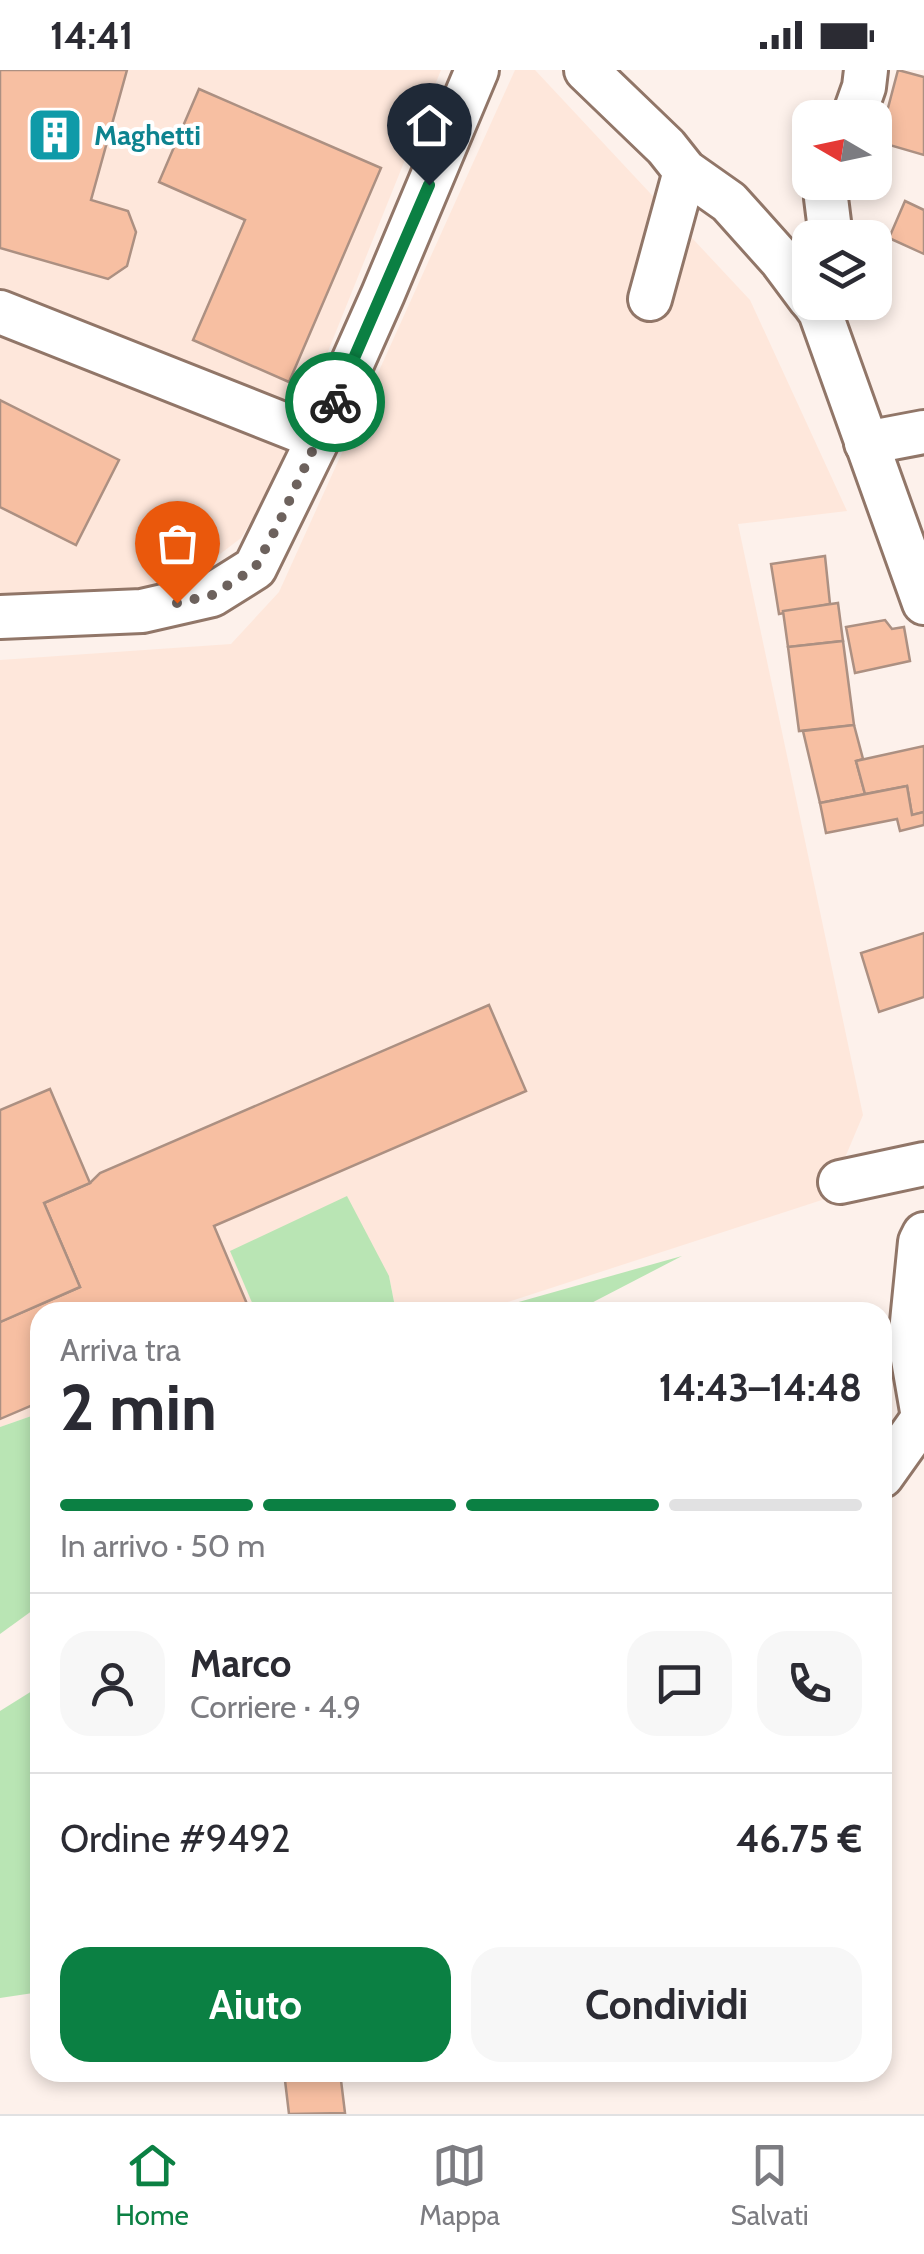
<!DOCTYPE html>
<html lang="it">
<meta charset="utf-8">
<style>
body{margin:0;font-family:Cabin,sans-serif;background:#f7f7f7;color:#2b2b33;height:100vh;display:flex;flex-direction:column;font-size:38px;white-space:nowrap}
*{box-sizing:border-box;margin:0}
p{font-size:32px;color:#7c7c81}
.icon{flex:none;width:55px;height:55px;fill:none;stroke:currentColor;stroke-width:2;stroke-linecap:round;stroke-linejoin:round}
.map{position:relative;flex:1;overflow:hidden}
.details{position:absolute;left:30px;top:1232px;width:862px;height:780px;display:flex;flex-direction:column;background:#fff;border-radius:30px;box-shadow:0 5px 15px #0003}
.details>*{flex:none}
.needle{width:65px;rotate:279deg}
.fabs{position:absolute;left:792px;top:30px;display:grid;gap:20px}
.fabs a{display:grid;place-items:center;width:100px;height:100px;border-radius:20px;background:#fff;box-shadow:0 5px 15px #0003;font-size:50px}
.pin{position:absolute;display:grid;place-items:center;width:85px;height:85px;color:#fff;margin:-102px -42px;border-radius:50% 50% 50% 0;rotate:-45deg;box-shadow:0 0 10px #0007}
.pin .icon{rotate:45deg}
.courier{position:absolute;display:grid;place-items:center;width:100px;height:100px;margin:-50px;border:8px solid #0b8043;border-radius:50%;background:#fff;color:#222;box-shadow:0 2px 12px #0007}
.overview em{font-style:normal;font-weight:700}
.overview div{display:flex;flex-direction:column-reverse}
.overview{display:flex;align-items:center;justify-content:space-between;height:170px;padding:0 30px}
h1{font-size:65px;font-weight:700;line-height:75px}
.bar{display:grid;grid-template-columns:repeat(4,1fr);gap:15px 10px;align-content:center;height:120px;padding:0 30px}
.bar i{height:12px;border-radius:8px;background:#e1e1e2}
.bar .selected{background:#0b8043}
.bar p{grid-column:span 4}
.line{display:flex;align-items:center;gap:25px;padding:0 30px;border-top:2px solid #e1e1e2}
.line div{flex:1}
.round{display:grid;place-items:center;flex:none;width:105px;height:105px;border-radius:30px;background:#f7f7f7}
.cta{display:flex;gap:20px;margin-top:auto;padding:20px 30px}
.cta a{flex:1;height:115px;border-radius:30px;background:#0b8043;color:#fff;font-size:40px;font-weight:700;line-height:115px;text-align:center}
.cta a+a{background:#f7f7f7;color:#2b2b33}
.status{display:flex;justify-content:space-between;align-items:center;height:70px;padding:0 50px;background:#fff;direction:ltr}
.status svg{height:28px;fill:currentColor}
.tabs{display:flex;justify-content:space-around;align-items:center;height:140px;border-top:2px solid #e1e1e2;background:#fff;font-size:28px;color:#7c7c81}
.tabs a{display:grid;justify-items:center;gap:5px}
.tabs .selected{color:#0b8043}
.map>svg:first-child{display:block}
.built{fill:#fee7db}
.green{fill:#b9e5b4}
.building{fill:#f7bfa2;stroke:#ac9082;stroke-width:2.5}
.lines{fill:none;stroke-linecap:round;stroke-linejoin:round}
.minor-casing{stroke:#917668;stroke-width:48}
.minor{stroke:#fff;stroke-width:42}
.done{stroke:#6d625d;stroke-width:10;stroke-dasharray:0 18}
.route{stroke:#0b8043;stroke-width:12}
.labels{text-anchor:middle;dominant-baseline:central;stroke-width:8;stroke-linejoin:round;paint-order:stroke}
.culture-label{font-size:28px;font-weight:bold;fill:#0d838f;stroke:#fff;text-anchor:start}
</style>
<div class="status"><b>14:41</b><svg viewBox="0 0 49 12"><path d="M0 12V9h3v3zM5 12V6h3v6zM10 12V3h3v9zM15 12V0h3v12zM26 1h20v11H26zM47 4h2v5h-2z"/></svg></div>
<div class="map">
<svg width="924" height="2044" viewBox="0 0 924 2044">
<rect width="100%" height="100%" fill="#fdf1eb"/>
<g class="built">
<polygon points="0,0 441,0 276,411 241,468 177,517 106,525 27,522 0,526"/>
<polygon points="515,0 535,0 750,230 847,441 738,454 863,1045 828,1128 477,1242 396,1242 389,1206 231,1181 256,1242 40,1242 40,1343 0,1357 0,590 231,574 279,522"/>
</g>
<g class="green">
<polygon points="347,1126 389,1206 396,1242 256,1242 230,1181"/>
<polygon points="682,1186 574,1242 484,1242 504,1236"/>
<polygon points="40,1343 40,1535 0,1564 0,1357"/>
<polygon points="40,1616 40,1922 0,1928 0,1641"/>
</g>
<g class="building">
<polygon points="0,0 127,0 91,130 128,141 136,162 127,196 108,209 0,178"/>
<polygon points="898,0 924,7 924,85 879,72"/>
<polygon points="199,19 381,98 289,312 193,270 245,150 159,112"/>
<polygon points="905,131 924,140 924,184 889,168"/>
<polygon points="0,330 119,390 76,475 0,437"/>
<polygon points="825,486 830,534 779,544 771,494"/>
<polygon points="838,533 843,571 788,577 783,541"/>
<polygon points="885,550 892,559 904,557 910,591 855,603 846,557"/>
<polygon points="843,571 854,655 799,661 788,577"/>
<polygon points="854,655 863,689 856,691 865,724 820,733 803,661"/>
<polygon points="924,676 924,742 912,745 907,716 865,724 856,691"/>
<polygon points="907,716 912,745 924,742 924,755 900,761 897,749 826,763 820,733"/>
<polygon points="924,863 924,927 879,942 861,883"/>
<polygon points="489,935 526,1021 214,1156 250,1241 40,1242 40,1332 0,1349 0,1252 80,1217 44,1133 90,1113 100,1103"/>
<polygon points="50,1019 90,1113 44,1133 80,1217 0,1252 0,1040"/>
<polygon points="284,2002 340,2002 345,2043 289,2044"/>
</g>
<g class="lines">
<g class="minor-casing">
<g id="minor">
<polyline points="586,0 666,77 685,101 729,132 781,190 810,229"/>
<polyline points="853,48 864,17 866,0"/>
<polyline points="831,112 826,128 831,168"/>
<polyline points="650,229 685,101"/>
<polyline points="813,232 820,242 924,533"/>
<polyline points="0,242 318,368"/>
<polyline points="866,373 924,362"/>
<polyline points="0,547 142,541 212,525 255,498 323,359 383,224 477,0"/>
<polyline points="840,1112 924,1094"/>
<polyline points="924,1164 920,1172 910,1272 924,1353"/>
<polyline points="882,1406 923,1348"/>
</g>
</g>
<use href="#minor" class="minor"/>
</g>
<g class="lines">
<polyline class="done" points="177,533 212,525 255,498 278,455 335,332"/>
<polyline class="route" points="335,332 429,115"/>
</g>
<defs>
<g id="building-square" transform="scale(2.875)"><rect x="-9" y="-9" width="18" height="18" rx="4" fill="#0f9aa8" stroke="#fff"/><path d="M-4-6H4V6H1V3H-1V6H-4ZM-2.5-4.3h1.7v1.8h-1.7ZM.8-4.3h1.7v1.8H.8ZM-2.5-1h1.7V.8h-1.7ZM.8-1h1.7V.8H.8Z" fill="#fff"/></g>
</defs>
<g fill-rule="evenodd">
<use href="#building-square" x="55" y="65"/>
</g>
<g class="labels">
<g class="culture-label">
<text x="94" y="65">Maghetti</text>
</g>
</g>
</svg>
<div class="fabs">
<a><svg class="needle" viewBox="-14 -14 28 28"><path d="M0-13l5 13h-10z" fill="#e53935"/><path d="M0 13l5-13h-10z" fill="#7c7c81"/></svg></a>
<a><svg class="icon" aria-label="layers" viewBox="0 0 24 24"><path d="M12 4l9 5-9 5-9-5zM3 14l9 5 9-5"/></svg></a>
</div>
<div class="pin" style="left:177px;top:533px;background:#ea580c"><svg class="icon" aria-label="bag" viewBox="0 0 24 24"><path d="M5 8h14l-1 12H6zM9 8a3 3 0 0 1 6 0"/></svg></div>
<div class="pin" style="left:429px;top:115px;background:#1f2937"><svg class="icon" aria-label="home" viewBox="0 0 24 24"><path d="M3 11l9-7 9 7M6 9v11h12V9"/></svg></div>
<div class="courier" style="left:335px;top:332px"><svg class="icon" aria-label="bike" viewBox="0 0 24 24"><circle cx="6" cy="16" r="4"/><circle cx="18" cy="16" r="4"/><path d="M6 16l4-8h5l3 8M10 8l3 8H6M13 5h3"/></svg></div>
<section class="details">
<div class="overview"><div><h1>2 min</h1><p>Arriva tra</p></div><em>14:43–14:48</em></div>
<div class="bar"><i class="selected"></i><i class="selected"></i><i class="selected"></i><i></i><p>In arrivo · 50 m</p></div>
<div class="line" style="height:180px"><a class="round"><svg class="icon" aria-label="person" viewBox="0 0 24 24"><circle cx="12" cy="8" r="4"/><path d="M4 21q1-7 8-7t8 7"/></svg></a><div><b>Marco</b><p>Corriere · 4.9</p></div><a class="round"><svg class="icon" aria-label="chat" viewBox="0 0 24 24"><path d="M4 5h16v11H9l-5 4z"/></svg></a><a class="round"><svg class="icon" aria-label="phone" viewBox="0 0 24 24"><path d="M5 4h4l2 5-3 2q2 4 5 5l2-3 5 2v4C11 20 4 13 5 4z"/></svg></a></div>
<div class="line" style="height:130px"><div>Ordine #9492</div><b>46.75 €</b></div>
<div class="cta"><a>Aiuto</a><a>Condividi</a></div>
</section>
</div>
<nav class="tabs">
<a class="selected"><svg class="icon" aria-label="home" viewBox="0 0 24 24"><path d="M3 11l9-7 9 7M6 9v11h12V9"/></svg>Home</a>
<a><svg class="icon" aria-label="map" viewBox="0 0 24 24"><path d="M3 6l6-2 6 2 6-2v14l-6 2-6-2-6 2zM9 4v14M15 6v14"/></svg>Mappa</a>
<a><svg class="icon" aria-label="saved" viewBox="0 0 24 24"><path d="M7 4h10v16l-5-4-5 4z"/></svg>Salvati</a>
</nav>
